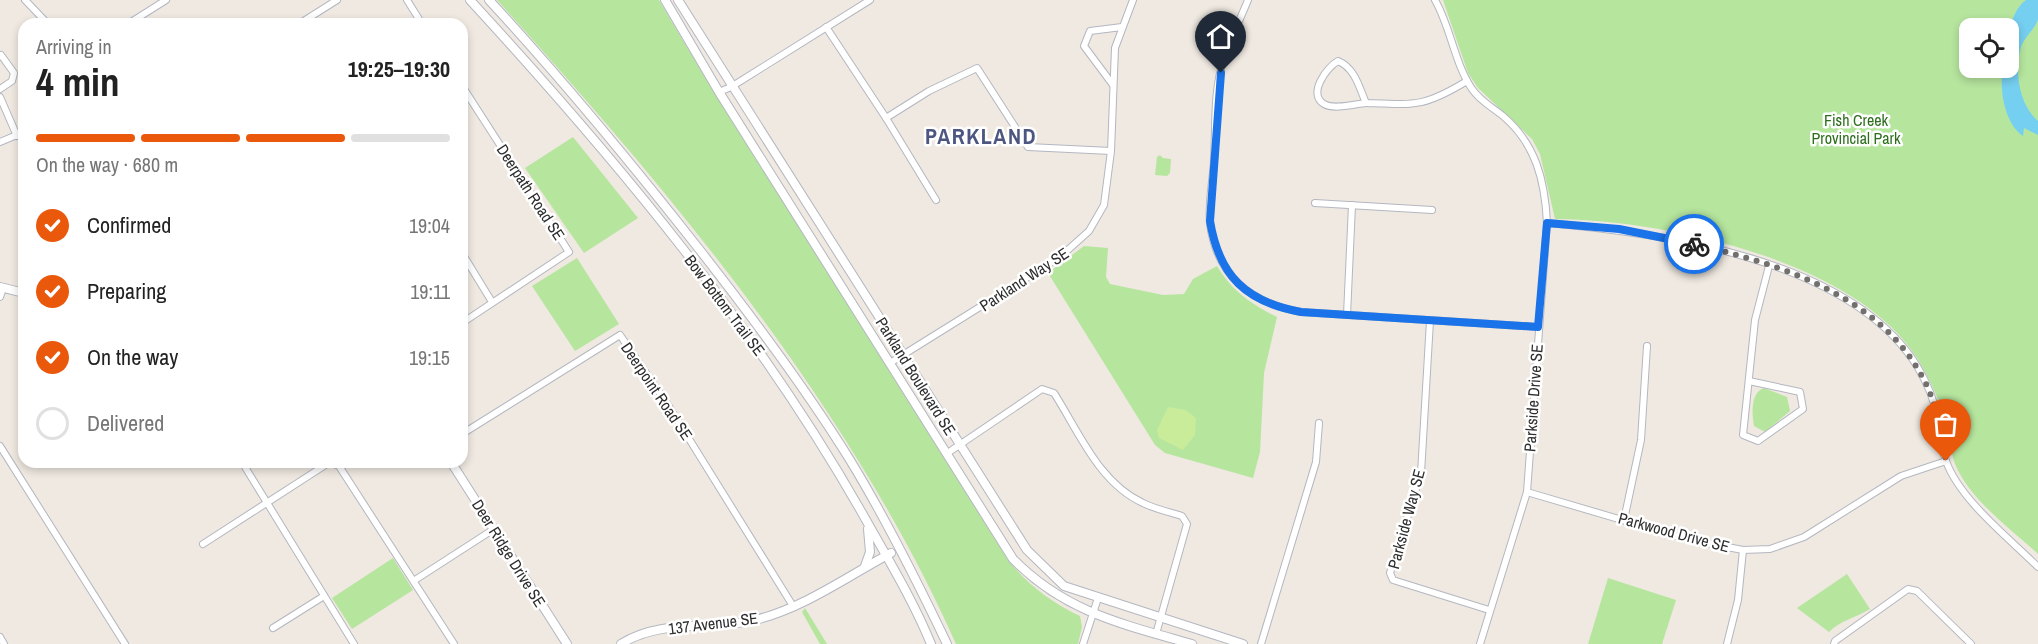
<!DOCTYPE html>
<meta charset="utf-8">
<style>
body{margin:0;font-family:"Archivo Narrow",sans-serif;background:#f6f6f6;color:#222;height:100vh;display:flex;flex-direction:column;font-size:22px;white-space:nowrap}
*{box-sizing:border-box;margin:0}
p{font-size:20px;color:#767676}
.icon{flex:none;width:33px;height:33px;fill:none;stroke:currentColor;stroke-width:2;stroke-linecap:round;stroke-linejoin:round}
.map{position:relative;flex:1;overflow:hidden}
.details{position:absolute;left:18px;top:18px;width:450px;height:450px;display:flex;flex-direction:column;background:#fff;border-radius:18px;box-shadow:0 3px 9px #0003}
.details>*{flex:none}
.fabs{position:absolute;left:1959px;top:18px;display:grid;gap:12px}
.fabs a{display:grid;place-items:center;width:60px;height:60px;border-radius:12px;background:#fff;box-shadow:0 3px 9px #0003;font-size:30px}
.pin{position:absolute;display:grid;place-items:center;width:51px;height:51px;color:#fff;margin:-62px -26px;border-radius:50% 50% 50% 0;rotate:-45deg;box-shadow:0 0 6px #0007}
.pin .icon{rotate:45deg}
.courier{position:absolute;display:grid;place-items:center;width:60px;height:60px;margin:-30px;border:4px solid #1a73e8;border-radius:50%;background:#fff;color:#222;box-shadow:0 2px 8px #0007}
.head em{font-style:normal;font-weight:700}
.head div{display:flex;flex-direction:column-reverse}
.head{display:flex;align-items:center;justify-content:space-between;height:102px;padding:0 18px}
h1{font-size:39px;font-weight:700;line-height:45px}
.bar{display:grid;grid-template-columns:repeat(4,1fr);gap:9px 6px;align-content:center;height:72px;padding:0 18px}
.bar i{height:8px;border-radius:4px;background:#e0e0e0}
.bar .current{background:#ea580c}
.bar p{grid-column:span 4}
ol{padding:0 18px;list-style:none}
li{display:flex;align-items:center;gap:18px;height:66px}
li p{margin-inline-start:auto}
li .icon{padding:6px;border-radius:50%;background:#ea580c;color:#fff;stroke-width:4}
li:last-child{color:#767676}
li i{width:33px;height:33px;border:3px solid #e0e0e0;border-radius:50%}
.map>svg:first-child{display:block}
.green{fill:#b6e59e;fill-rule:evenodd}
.pitch{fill:#c9ec9a}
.water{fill:#75cff0}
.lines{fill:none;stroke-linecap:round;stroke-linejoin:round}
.street-casing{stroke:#b4b7c1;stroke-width:8}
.secondary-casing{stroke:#b4b7c1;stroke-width:10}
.street{stroke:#fff;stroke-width:6}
.secondary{stroke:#fff;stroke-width:8}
.done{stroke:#726f6d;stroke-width:6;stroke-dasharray:0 10.8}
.route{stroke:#1a73e8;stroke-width:8}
.labels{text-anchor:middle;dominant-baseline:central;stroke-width:5;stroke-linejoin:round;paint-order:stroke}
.park-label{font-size:16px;fill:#2c6e1b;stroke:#fff}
.street-label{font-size:16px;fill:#2e2e2e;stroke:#fff}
.district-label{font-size:22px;font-weight:bold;letter-spacing:1.5px;fill:#4d5680;stroke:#fff}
</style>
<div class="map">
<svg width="2038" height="644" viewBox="0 0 2038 644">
<rect width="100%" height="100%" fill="#efe9e1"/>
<g class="green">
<path d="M497,0H659L710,86L1008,560C1028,585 1051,602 1080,616L1082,627L1078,644H956C850,406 671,192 497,0Z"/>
<path d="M1443,0H2038V554C2010,528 1970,500 1955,464C1951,453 1950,440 1947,429C1941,403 1931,381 1917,358C1855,260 1664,220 1555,219L1540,154L1532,139L1478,88L1468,73ZM1970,28H2008V68H1970Z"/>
<polygon points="573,137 638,218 584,253 525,168"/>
<polygon points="1160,155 1163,158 1171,159 1170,173 1167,176 1155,175 1157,157"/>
<path d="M1084,246L1108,248L1106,277L1110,284L1163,295L1184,294L1193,279L1217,266C1232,291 1251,304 1277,317L1264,373L1260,452L1253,478L1165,453L1155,445L1048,273Z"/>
<polygon points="577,258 619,324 575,351 532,286"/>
<path d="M1764,388L1787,397L1790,411L1765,432L1754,426C1752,414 1750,393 1764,388Z"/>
<polygon points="393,558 413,590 352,629 332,598"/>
<path d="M1847,574L1870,609C1857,617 1839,621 1829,632L1797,608Z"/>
<polygon points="1608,578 1676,600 1662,644 1588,644"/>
<polygon points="805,608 827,644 820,644 802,612"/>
</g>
<polygon class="pitch" points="1168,407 1186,410 1196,418 1195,435 1183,450 1159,438 1157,430"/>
<path class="water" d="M2026,0H2038C2038,6 2038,13 2038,19C2036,28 2024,37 2021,47C2014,71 2019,105 2038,121V135L2024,128L2023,136C2004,123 1999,88 2003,68H2008C2008,46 2007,14 2026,0Z"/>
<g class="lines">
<g class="street-casing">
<g id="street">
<polyline points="25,0 48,24"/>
<polyline points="407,0 422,24"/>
<path d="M1248,0C1240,20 1230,39 1224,59C1213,90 1216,127 1214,160C1213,180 1208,203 1210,224C1217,276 1251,303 1301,312L1538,327"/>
<path d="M1435,0C1451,28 1454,62 1472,89C1480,101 1492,107 1503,116C1536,144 1545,181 1547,223L1527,492L1480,644"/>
<polyline points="128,24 166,0"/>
<polyline points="299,24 337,0"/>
<polyline points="826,27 886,118 936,200"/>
<path d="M1338,61C1355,68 1359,87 1366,103C1355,104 1334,110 1324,104C1307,94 1327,67 1338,61Z"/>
<polyline points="1113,85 1084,46 1090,31 1122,27"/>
<polyline points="462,86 569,252 462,323"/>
<polyline points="0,89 12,81 14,73 1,55"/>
<polyline points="719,92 731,87 870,0"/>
<polyline points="0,97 17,136"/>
<path d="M1366,103C1416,105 1424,107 1467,81"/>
<polyline points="886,118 929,91 977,68 1028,147 1111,151"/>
<polyline points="0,142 24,132"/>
<polyline points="1315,203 1432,210"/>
<path d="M1547,223C1663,233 1850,259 1917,366C1926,381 1934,399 1937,416C1940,431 1941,447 1946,461C1960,500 2009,538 2038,567"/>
<polyline points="462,253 492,302"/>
<polyline points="0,297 3,288"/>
<polyline points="1347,315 1352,205"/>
<polyline points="1430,321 1421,473 1390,573 1393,580 1489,610"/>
<polyline points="890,363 1060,257 1089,231 1104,205 1111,151 1115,48 1133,0"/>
<polyline points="1749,381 1800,392 1803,409 1758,441 1743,435 1755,320 1769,266"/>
<polyline points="462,434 620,335 668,405 793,606"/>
<polyline points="0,446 125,644"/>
<path d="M949,452L1042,389L1054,393C1079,432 1099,483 1143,503C1155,509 1169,512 1182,516L1187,524L1156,634"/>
<polyline points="245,462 245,467 354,644"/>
<polyline points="330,462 339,466 454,644"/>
<polyline points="1527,492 1690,540 1743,550 1770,549 1804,537 1901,476 1946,461"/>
<polyline points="1624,520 1641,440 1647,346"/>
<polyline points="203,544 330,462"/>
<polyline points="415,580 494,529"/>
<polyline points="273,628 324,596"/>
<polyline points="0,637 4,644"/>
<polyline points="1083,644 1098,598"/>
<polyline points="1261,644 1316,462 1319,423"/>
<polyline points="1727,644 1738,600 1743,550"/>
<polyline points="1834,644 1835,641 1908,589 1917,591 1971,644"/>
</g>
</g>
<g class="secondary-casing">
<g id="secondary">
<path d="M470,0C617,160 759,330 866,520C889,561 913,600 931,644"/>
<path d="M489,0C563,80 632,164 699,249C753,318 804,386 850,460C886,519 917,581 947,644"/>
<path d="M665,0L719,92L1013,559C1065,612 1122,624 1192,644"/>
<polyline points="678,0 1027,550 1064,586 1243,644"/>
<polyline points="0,287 24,293"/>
<polyline points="451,462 567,644"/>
<polyline points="865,566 870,552 868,529"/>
<path d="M621,644C662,618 711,631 755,620C804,608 848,576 891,553"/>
</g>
</g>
<use href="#street" class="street"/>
<use href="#secondary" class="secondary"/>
</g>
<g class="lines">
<path class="done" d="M1694,244C1783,265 1885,297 1927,386C1938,410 1941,436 1946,461"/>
<path class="route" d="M1221,73L1210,221C1219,276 1246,302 1301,312L1538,327L1547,223L1619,229L1694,244"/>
</g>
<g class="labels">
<g class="park-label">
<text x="1856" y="120">Fish Creek<tspan x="1856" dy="18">Provincial Park</tspan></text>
</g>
<g class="street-label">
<text transform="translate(531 192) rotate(57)">Deerpath Road SE</text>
<text transform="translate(1024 279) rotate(-33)">Parkland Way SE</text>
<text transform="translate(725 305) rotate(53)">Bow Bottom Trail SE</text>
<text transform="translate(916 376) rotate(58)">Parkland Boulevard SE</text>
<text transform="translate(657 391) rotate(56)">Deerpoint Road SE</text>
<text transform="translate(1533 398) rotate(-86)">Parkside Drive SE</text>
<text transform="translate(1406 519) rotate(-75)">Parkside Way SE</text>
<text transform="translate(1674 532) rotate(15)">Parkwood Drive SE</text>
<text transform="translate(509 553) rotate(58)">Deer Ridge Drive SE</text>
<text transform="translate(713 623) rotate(-7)">137 Avenue SE</text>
</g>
<g class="district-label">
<text x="981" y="136">PARKLAND</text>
</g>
</g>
</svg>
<div class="fabs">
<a><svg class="icon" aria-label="locate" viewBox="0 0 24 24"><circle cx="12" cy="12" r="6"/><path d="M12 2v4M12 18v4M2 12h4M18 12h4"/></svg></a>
</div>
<div class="pin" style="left:1946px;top:461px;background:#ea580c"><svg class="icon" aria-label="bag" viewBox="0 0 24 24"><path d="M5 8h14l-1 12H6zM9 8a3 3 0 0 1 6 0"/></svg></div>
<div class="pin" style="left:1221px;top:73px;background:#1f2937"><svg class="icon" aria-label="home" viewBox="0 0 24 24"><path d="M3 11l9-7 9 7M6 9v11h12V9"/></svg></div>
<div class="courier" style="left:1694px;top:244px"><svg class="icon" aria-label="bike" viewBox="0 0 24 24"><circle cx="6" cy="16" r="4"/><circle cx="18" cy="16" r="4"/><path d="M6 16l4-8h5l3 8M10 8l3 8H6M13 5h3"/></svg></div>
<section class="details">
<div class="head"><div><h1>4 min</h1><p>Arriving in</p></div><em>19:25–19:30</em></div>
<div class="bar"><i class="current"></i><i class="current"></i><i class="current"></i><i></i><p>On the way · 680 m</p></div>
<ol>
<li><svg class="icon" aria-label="check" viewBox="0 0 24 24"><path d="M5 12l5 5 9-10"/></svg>Confirmed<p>19:04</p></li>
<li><svg class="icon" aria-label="check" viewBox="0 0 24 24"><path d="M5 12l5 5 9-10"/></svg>Preparing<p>19:11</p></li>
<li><svg class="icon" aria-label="check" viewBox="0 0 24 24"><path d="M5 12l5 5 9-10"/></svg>On the way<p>19:15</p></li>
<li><i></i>Delivered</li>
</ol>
</section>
</div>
